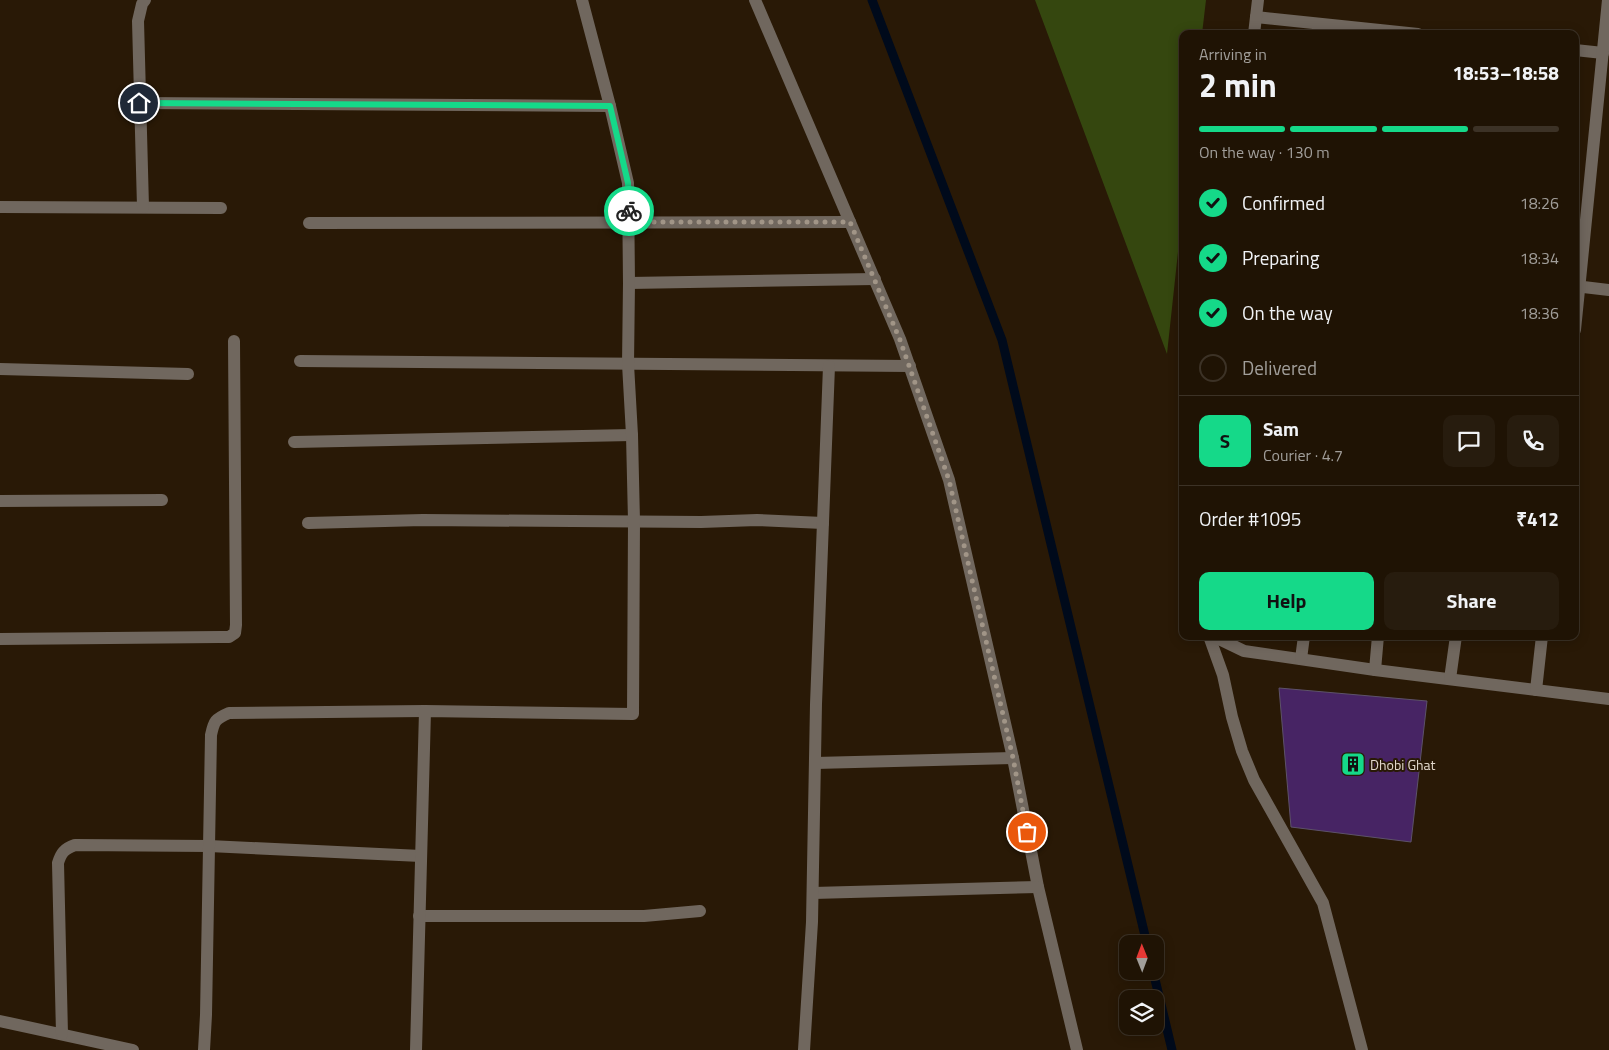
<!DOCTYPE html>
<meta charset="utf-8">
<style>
body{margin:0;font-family:"Titillium Web",sans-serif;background:#271c0e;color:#f1f3f6;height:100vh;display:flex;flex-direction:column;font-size:19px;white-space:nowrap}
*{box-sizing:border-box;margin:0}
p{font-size:16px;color:#a19e9a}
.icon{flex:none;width:28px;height:28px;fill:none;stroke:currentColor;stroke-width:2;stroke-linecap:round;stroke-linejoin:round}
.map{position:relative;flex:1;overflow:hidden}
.side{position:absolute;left:1179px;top:30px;width:400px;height:610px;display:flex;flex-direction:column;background:#1f1304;border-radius:10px;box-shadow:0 2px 12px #0003,0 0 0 1px #3c3226}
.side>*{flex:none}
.needle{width:32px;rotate:359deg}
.fabs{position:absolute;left:1119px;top:935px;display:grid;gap:10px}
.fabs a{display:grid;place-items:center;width:45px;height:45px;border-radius:10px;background:#1f1304;box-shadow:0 2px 12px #0003,0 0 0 1px #3c3226;font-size:25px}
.pin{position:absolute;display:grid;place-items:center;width:42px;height:42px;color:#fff;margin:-21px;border:2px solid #fff;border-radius:50%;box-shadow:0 1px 5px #0007}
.courier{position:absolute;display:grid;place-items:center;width:50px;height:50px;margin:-25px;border:4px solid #15d989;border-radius:50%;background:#fff;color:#222;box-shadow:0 1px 6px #0007}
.head em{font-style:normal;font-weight:700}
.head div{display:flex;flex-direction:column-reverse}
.head{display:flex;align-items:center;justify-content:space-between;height:85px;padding:0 20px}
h1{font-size:32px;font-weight:700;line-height:38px}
.bar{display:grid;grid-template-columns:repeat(4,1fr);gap:8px 5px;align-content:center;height:60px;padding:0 20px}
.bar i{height:6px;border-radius:4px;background:#3c3226}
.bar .active{background:#15d989}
.bar p{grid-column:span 4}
.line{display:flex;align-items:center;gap:12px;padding:0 20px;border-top:1px solid #3c3226}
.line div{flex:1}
.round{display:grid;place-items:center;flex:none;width:52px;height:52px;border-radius:10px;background:#271c0e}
ol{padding:0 20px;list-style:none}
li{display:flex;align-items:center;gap:15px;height:55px}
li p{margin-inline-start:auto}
li .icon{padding:5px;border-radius:50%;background:#15d989;color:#111;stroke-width:4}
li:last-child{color:#a19e9a}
li i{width:28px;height:28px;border:2px solid #3c3226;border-radius:50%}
.button{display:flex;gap:10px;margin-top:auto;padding:10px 20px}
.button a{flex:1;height:58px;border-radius:10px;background:#15d989;color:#111;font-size:20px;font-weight:700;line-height:58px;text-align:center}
.button a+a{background:#271c0e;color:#f1f3f6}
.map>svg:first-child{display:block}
.green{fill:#35470f}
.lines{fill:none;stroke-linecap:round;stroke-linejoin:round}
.stream{stroke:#000a1b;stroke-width:9}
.building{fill:#472464;stroke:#5d5269}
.minor{stroke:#70675e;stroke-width:12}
.done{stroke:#a19587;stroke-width:5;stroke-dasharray:0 9}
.route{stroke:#15d989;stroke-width:6}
.labels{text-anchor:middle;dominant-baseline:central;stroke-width:4;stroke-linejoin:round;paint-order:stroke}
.poi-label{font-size:14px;fill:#e2d8cc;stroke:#291906;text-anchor:start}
</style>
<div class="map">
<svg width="1609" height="1050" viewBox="0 0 1609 1050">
<rect width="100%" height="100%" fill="#291906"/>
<polygon class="green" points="1035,0 1206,0 1202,34 1182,34 1182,215 1167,354"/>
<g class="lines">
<g class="stream">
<polyline points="872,0 1002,340 1147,944"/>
<polyline points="1153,971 1172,1050"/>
</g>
</g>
<polygon class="building" points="1279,688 1427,701 1411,842 1291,827"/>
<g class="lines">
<g class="minor">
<polyline points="755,0 900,339 949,480 1013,758 1038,887 1077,1050"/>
<polyline points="1256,17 1418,34"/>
<polyline points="1254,34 1258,0"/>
<polyline points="1575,50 1603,53"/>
<polyline points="139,103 610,106"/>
<polyline points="0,207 221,208"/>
<polyline points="143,207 138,21 142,4 145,0"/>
<polyline points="309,223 850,222"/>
<polyline points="629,283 875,279"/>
<polyline points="1575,286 1609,290"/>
<polyline points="1575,330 1608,0"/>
<polyline points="300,361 910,366"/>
<polyline points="0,369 188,374"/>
<polyline points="294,442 632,435"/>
<polyline points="0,501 162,500"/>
<polyline points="308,523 423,520 701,522 757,520 823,523"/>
<polyline points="1209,636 1223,675 1232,717 1242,751 1254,780 1323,903 1362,1050"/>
<polyline points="1213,636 1244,651 1375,670 1609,699"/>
<polyline points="0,639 219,637 229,637 235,633 236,625 234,341"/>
<polyline points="1301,659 1304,636"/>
<polyline points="1375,670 1378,636"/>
<polyline points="1450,679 1456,636"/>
<polyline points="1536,690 1542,636"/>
<polyline points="815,763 1013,758"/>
<polyline points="813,893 1038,887"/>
<polyline points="419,916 644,916 700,911"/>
<polyline points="0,1021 133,1050"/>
<path d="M62,1034L58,863C61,853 64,849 75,845L209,846L421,856"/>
<path d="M204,1050L206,1015L211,735C214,721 215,719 229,713L425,711"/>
<polyline points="416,1050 425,711 633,714 634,521 632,435 628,364 629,283 628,183 610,106 582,0"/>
<polyline points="804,1050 812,922 816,704 829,366"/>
</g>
</g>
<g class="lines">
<polyline class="done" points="629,211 629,222 850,222 900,340 949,480 1013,758 1027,832"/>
<polyline class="route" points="139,103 610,106 628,183 629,211"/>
</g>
<defs>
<g id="building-square" transform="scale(1.25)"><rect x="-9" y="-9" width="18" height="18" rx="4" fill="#15d989" stroke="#291906"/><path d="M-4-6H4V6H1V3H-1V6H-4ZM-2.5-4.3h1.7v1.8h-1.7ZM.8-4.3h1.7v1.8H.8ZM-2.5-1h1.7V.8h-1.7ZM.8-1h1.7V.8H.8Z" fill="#111"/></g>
</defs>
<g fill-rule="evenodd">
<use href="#building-square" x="1353" y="764"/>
</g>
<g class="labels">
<g class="poi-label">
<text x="1370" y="764">Dhobi Ghat</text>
</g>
</g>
</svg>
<div class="fabs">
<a><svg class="needle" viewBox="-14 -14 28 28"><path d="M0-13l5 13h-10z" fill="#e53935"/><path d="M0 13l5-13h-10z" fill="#a19e9a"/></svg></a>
<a><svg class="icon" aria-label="layers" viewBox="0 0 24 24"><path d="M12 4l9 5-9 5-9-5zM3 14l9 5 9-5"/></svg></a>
</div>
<div class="pin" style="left:1027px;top:832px;background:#ea580c"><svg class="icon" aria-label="bag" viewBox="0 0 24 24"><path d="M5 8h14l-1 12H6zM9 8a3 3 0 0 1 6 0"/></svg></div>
<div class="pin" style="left:139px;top:103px;background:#1f2937"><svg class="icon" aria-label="home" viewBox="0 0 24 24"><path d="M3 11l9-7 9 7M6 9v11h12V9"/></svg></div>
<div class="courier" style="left:629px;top:211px"><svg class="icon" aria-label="bike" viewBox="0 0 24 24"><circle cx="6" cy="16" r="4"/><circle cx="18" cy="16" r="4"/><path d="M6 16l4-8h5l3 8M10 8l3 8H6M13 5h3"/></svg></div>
<section class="side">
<div class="head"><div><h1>2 min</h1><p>Arriving in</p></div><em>18:53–18:58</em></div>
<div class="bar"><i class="active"></i><i class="active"></i><i class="active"></i><i></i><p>On the way · 130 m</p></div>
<ol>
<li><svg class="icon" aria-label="check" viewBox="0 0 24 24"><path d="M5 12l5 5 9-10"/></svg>Confirmed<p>18:26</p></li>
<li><svg class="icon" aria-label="check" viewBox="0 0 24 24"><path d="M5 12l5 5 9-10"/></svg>Preparing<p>18:34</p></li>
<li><svg class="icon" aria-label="check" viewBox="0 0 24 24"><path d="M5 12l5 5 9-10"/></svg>On the way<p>18:36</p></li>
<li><i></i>Delivered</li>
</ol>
<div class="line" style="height:90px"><b class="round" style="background:#15d989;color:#111">S</b><div><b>Sam</b><p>Courier · 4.7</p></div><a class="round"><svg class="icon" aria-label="chat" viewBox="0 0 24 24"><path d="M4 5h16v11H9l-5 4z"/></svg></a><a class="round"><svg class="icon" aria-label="phone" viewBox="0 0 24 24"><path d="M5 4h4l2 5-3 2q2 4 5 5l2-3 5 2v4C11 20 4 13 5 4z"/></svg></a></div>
<div class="line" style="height:65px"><div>Order #1095</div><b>₹412</b></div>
<div class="button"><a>Help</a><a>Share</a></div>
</section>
</div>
